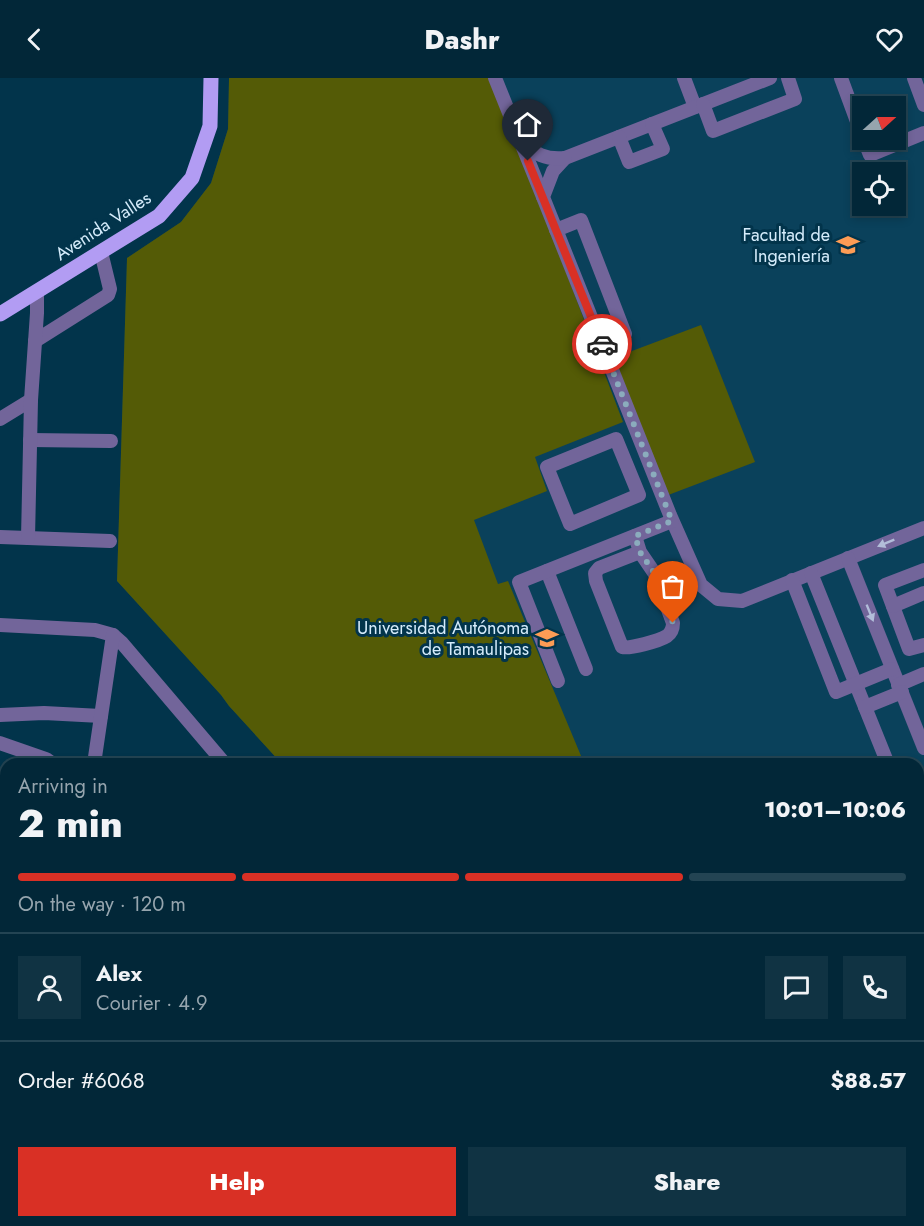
<!DOCTYPE html>
<meta charset="utf-8">
<style>
body{margin:0;font-family:Jost,sans-serif;background:#103343;color:#f1f3f6;height:100vh;display:flex;flex-direction:column;font-size:22px;white-space:nowrap}
*{box-sizing:border-box;margin:0}
p{font-size:20px;color:#96a5ae}
.icon{flex:none;width:33px;height:33px;fill:none;stroke:currentColor;stroke-width:2;stroke-linecap:round;stroke-linejoin:round}
.map{position:relative;flex:1;overflow:hidden}
.drawer{position:absolute;left:0px;top:680px;width:924px;height:470px;display:flex;flex-direction:column;background:#022738;border-radius:18px 18px 0 0;box-shadow:0 3px 9px #0003,0 0 0 2px #234453}
.drawer>*{flex:none}
.needle{width:39px;rotate:69deg}
.controls{position:absolute;left:852px;top:18px;display:grid;gap:12px}
.controls a{display:grid;place-items:center;width:54px;height:54px;border-radius:0px;background:#022738;box-shadow:0 3px 9px #0003,0 0 0 2px #234453;font-size:30px}
.pin{position:absolute;display:grid;place-items:center;width:51px;height:51px;color:#fff;margin:-62px -26px;border-radius:50% 50% 50% 0;rotate:-45deg;box-shadow:0 0 6px #0007}
.pin .icon{rotate:45deg}
.courier{position:absolute;display:grid;place-items:center;width:60px;height:60px;margin:-30px;border:4px solid #d93025;border-radius:50%;background:#fff;color:#222;box-shadow:0 2px 8px #0007}
.headline em{font-style:normal;font-weight:800}
.headline div{display:flex;flex-direction:column-reverse}
.headline{display:flex;align-items:center;justify-content:space-between;height:102px;padding:0 18px}
h1{font-size:39px;font-weight:800;line-height:45px}
.bar{display:grid;grid-template-columns:repeat(4,1fr);gap:9px 6px;align-content:center;height:72px;padding:0 18px}
.bar i{height:8px;border-radius:4px;background:#234453}
.bar .active{background:#d93025}
.bar p{grid-column:span 4}
.line{display:flex;align-items:center;gap:15px;padding:0 18px;border-top:2px solid #234453}
.line div{flex:1}
.round{display:grid;place-items:center;flex:none;width:63px;height:63px;border-radius:0px;background:#103343}
.action{display:flex;gap:12px;margin-top:auto;padding:12px 18px}
.action a{flex:1;height:69px;border-radius:0px;background:#d93025;color:#fff;font-size:24px;font-weight:800;line-height:69px;text-align:center}
.action a+a{background:#103343;color:#f1f3f6}
header{display:flex;justify-content:space-between;align-items:center;height:78px;padding:0 18px;background:#022738;font-size:27px;font-weight:800}
.map>svg:first-child{display:block}
.built{fill:#0a415b;fill-rule:evenodd}
.park{fill:#545b06}
.lines{fill:none;stroke-linecap:round;stroke-linejoin:round}
.minor{stroke:#72659a;stroke-width:14}
.major{stroke:#b29cf3;stroke-width:15}
.oneway{fill:#b2bdd9}
.done{stroke:#8bacbd;stroke-width:6;stroke-dasharray:0 10.8}
.route{stroke:#d93025;stroke-width:8}
.labels{text-anchor:middle;dominant-baseline:central;stroke-width:6;stroke-linejoin:round;paint-order:stroke}
.street-label{font-size:18px;fill:#d5ecfb;stroke:#02344b}
.poi-label{font-size:18px;fill:#d5ecfb;stroke:#02344b;text-anchor:end}
</style>
<header><svg class="icon" aria-label="back" viewBox="0 0 24 24"><path d="M15 5l-7 7 7 7"/></svg>Dashr<svg class="icon" aria-label="heart" viewBox="0 0 24 24"><path d="M12 20l-8-8c-3-5 5-10 8-4 3-6 11-1 8 4z"/></svg></header>
<div class="map">
<svg width="924" height="1148" viewBox="0 0 924 1148">
<rect width="100%" height="100%" fill="#02344b"/>
<path class="built" d="M229,0H924V1148H501V1143H918V686L281,685L229,628L221,617L117,503L127,180L181,144L211,105L228,51ZM862,28H896V62H862ZM862,94H896V128H862Z"/>
<g class="park">
<polygon points="229,0 488,0 542,131 623,344 535,379 547,413 474,442 498,506 508,503 584,685 281,685 229,628 221,617 117,503 127,180 181,144 211,105 228,51"/>
<polygon points="701,247 755,384 663,419 608,282"/>
<polygon points="918,869 924,885 924,1148 501,1148 501,1143 918,1143"/>
</g>
<g class="lines">
<g class="minor">
<polyline points="495,0 543,119"/>
<polyline points="684,0 695,29"/>
<polyline points="770,0 565,80 553,93 543,119 670,437 701,507 718,521 742,523 924,450"/>
<polyline points="841,0 862,57"/>
<polyline points="914,0 924,27"/>
<polyline points="703,26 713,53 795,21 788,0"/>
<polyline points="619,59 629,84 663,71 652,46"/>
<polyline points="864,62 870,77 924,55"/>
<path d="M521,64C536,76 545,82 565,80"/>
<polyline points="556,152 581,142 625,256 602,265"/>
<polyline points="35,263 108,217 110,211 101,174"/>
<polyline points="0,341 31,322"/>
<polygon points="616,361 639,417 570,446 547,389"/>
<polyline points="30,362 111,363"/>
<path d="M635,458L640,474L655,496L673,545C673,550 671,555 667,558C659,563 630,571 622,569L596,503L595,495L599,490L640,474"/>
<polyline points="0,459 110,463"/>
<polyline points="28,460 31,322 37,235 37,214"/>
<polyline points="848,480 924,670"/>
<polyline points="924,492 885,507 909,571 924,567"/>
<polyline points="547,493 586,591"/>
<polyline points="811,495 888,686"/>
<polyline points="792,502 836,614 892,591"/>
<polyline points="893,528 924,515"/>
<polyline points="0,547 95,552 113,557 122,565 225,686"/>
<polyline points="558,603 519,504 672,443"/>
<polyline points="898,607 924,596"/>
<polyline points="865,629 902,614"/>
<polyline points="0,637 44,635 101,638"/>
<polyline points="0,665 46,681 53,686"/>
<polyline points="94,686 113,557"/>
<polyline points="918,745 924,742"/>
<polyline points="0,759 6,762"/>
<polyline points="918,761 924,776"/>
<polyline points="0,853 6,849"/>
<polyline points="0,865 6,874"/>
<polyline points="0,955 6,952"/>
<polyline points="0,1047 6,1046"/>
<polyline points="124,1143 124,1148"/>
<polyline points="203,1143 203,1148"/>
<polyline points="304,1143 305,1148"/>
<polyline points="15,1148 32,1143"/>
<polyline points="153,1148 187,1143"/>
<polyline points="454,1148 455,1143"/>
</g>
<polyline class="major" points="0,236 159,138 192,100 210,48 211,0"/>
</g>
<defs><path id="oneway-solid" d="M-6-.8H1V-3.2L6.5 0L1 3.2V.8H-6Z" transform="scale(1.5)"/></defs>
<g class="oneway">
<use href="#oneway-solid" transform="translate(886 465) rotate(158)"/>
<use href="#oneway-solid" transform="translate(870 535) rotate(68)"/>
</g>
<g class="lines">
<polyline class="done" points="602,266 672,443 635,458 640,474 655,496 673,545"/>
<polyline class="route" points="528,83 602,266"/>
</g>
<defs>
<g id="university-bare" transform="scale(1.8)"><path d="M0-5L7-2L0 1L-7-2ZM-4 1L0 2.5L4 1V4Q0 6-4 4Z" fill="#fd9c55" stroke="#02344b" stroke-width="2.5" paint-order="stroke"/></g>
</defs>
<g fill-rule="evenodd">
<use href="#university-bare" x="848" y="167"/>
<use href="#university-bare" x="547" y="560"/>
</g>
<g class="labels">
<g class="street-label">
<text transform="translate(103 148) rotate(-33)">Avenida Valles</text>
</g>
<g class="poi-label">
<text x="830" y="157">Facultad de<tspan x="830" dy="21">Ingeniería</tspan></text>
<text x="529" y="550">Universidad Autónoma<tspan x="529" dy="21">de Tamaulipas</tspan></text>
</g>
</g>
</svg>
<div class="controls">
<a><svg class="needle" viewBox="-14 -14 28 28"><path d="M0-13l5 13h-10z" fill="#e53935"/><path d="M0 13l5-13h-10z" fill="#96a5ae"/></svg></a>
<a><svg class="icon" aria-label="locate" viewBox="0 0 24 24"><circle cx="12" cy="12" r="6"/><path d="M12 2v4M12 18v4M2 12h4M18 12h4"/></svg></a>
</div>
<div class="pin" style="left:673px;top:545px;background:#ea580c"><svg class="icon" aria-label="bag" viewBox="0 0 24 24"><path d="M5 8h14l-1 12H6zM9 8a3 3 0 0 1 6 0"/></svg></div>
<div class="pin" style="left:528px;top:83px;background:#1f2937"><svg class="icon" aria-label="home" viewBox="0 0 24 24"><path d="M3 11l9-7 9 7M6 9v11h12V9"/></svg></div>
<div class="courier" style="left:602px;top:266px"><svg class="icon" aria-label="car" viewBox="0 0 24 24"><path d="M5 17H2v-5l4-1 3-4h7l3 4 3 1v5h-3M9 17h6M6 11h13"/><circle cx="7" cy="17" r="2"/><circle cx="17" cy="17" r="2"/></svg></div>
<section class="drawer">
<div class="headline"><div><h1>2 min</h1><p>Arriving in</p></div><em>10:01–10:06</em></div>
<div class="bar"><i class="active"></i><i class="active"></i><i class="active"></i><i></i><p>On the way · 120 m</p></div>
<div class="line" style="height:108px"><a class="round"><svg class="icon" aria-label="person" viewBox="0 0 24 24"><circle cx="12" cy="8" r="4"/><path d="M4 21q1-7 8-7t8 7"/></svg></a><div><b>Alex</b><p>Courier · 4.9</p></div><a class="round"><svg class="icon" aria-label="chat" viewBox="0 0 24 24"><path d="M4 5h16v11H9l-5 4z"/></svg></a><a class="round"><svg class="icon" aria-label="phone" viewBox="0 0 24 24"><path d="M5 4h4l2 5-3 2q2 4 5 5l2-3 5 2v4C11 20 4 13 5 4z"/></svg></a></div>
<div class="line" style="height:78px"><div>Order #6068</div><b>$88.57</b></div>
<div class="action"><a>Help</a><a>Share</a></div>
</section>
</div>
